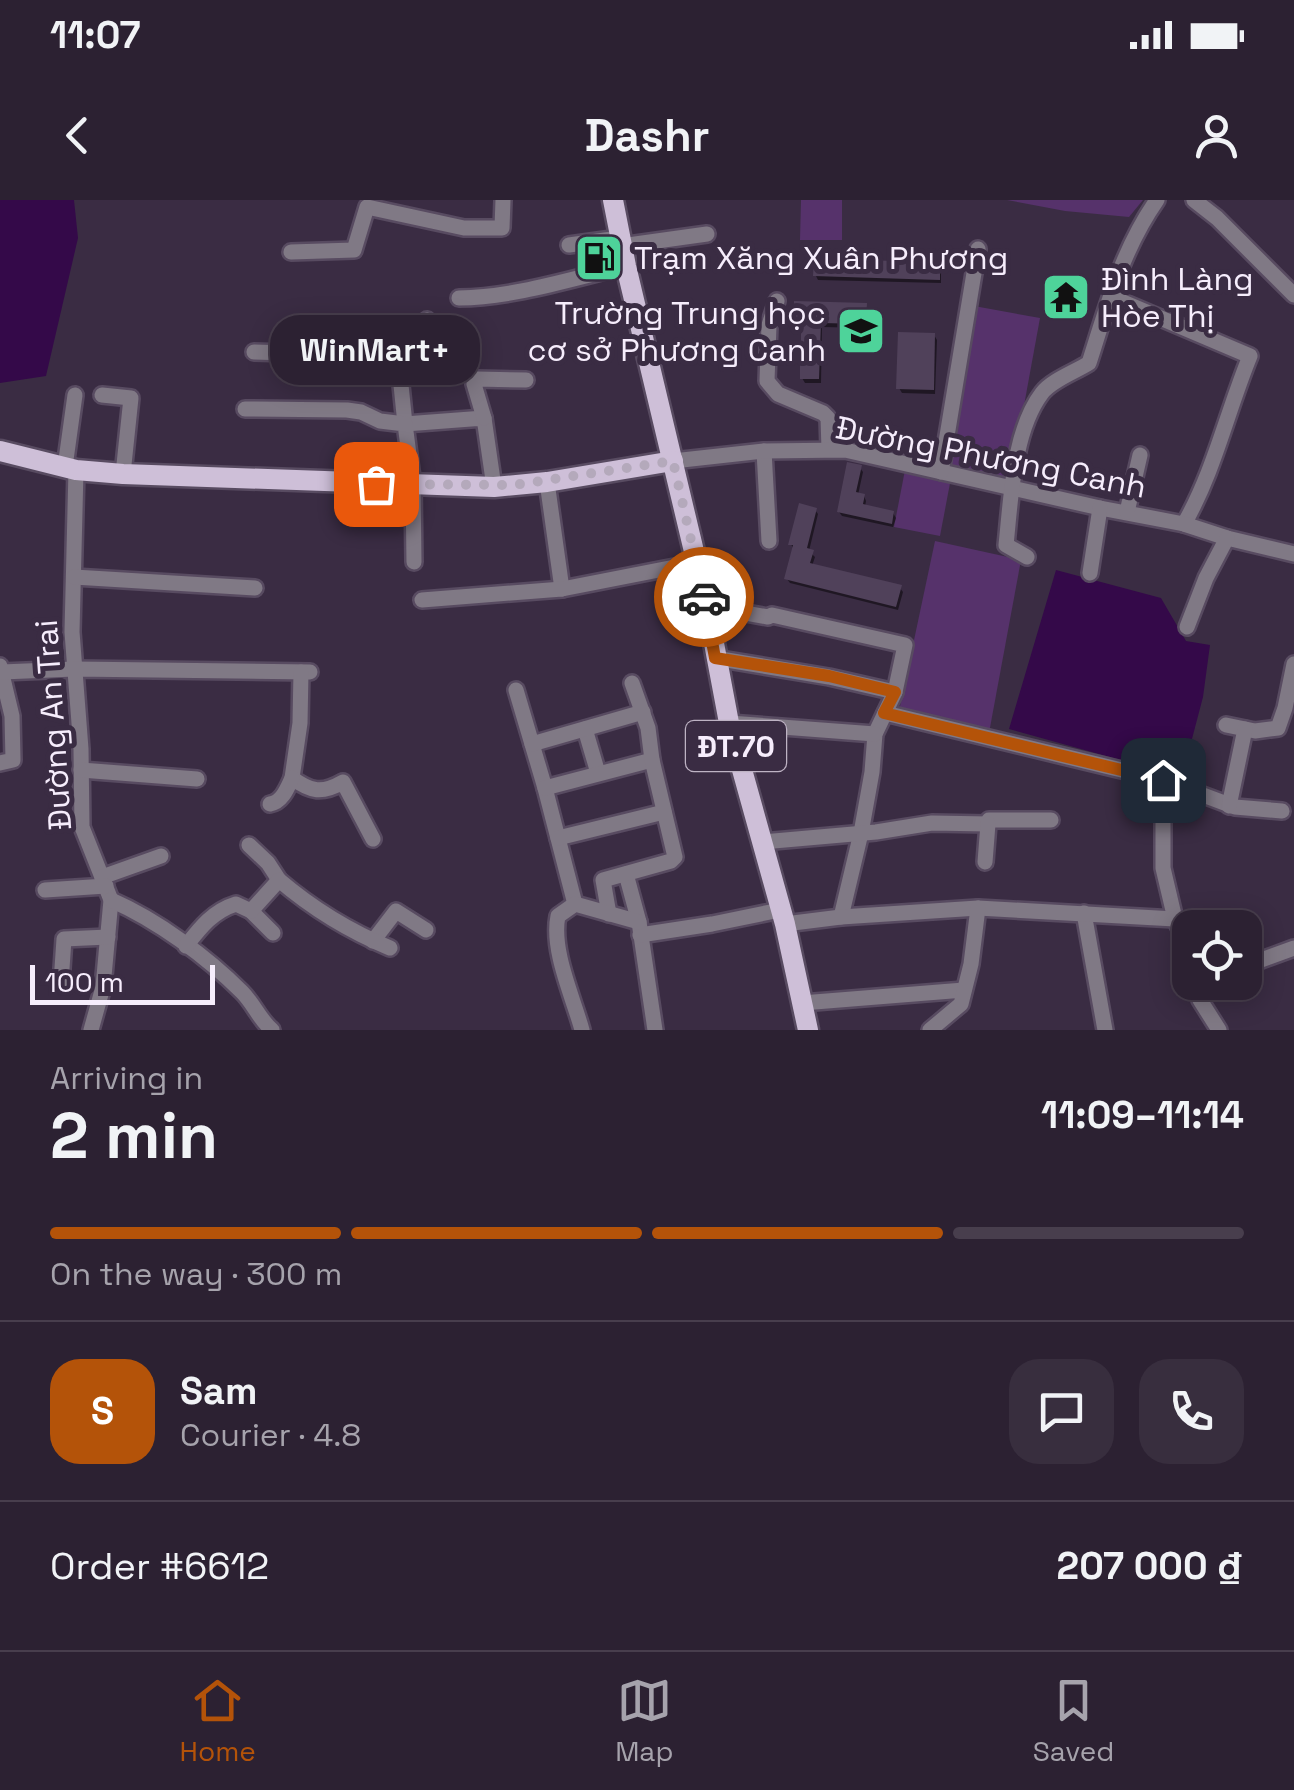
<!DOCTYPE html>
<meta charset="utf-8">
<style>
body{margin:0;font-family:"Space Grotesk",sans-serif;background:#382e3e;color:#f1f3f6;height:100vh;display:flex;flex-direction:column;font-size:38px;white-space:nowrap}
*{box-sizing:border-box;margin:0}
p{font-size:32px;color:#a6a3ac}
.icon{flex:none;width:55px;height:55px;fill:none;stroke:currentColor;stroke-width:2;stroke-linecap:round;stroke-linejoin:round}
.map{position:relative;height:830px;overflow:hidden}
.sheet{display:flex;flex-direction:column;background:#2c2132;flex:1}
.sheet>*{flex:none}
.controls{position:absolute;left:1172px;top:710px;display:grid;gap:20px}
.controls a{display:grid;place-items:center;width:90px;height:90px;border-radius:20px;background:#2c2132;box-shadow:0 5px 25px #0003,0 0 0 2px #483e4d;font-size:50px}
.scale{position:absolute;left:30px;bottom:25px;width:185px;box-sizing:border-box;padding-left:10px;border:5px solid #f6edfc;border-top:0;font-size:28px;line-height:35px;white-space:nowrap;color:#f6edfc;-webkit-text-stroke:8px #3a2c43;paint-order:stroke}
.pin{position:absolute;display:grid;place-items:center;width:85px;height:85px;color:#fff;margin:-42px;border-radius:20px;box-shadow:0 5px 15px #0006}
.courier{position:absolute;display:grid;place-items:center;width:100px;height:100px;margin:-50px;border:8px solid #b45309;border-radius:50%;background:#fff;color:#222;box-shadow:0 2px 12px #0007}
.bubble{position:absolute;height:70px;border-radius:30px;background:#2c2132;box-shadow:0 5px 25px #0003,0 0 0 2px #483e4d;font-size:32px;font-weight:700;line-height:70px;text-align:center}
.headline em{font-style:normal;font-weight:700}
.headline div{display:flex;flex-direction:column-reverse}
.headline{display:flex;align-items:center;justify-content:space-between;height:170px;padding:0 50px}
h1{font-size:65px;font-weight:700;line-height:75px}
.bar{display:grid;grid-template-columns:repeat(4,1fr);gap:15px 10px;align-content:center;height:120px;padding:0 50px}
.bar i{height:12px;border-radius:8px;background:#483e4d}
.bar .current{background:#b45309}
.bar p{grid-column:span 4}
.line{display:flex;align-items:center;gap:25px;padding:0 50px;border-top:2px solid #483e4d}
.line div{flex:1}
.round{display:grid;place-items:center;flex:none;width:105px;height:105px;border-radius:30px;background:#382e3e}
.status{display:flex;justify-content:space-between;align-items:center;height:70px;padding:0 50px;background:#2c2132;direction:ltr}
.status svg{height:28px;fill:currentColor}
header{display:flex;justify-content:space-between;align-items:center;height:130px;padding:0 50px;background:#2c2132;font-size:45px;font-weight:700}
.tabs{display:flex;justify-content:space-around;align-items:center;height:140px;border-top:2px solid #483e4d;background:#2c2132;font-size:28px;color:#a6a3ac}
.tabs a{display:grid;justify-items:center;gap:5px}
.tabs .current{color:#b45309}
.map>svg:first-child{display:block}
.green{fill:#56326b}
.water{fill:#340949}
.shadow{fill:#0007}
.building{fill:#50415a}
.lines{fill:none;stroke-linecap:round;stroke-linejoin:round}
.minor-casing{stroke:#584b61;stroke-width:20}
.major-casing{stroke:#584b61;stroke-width:25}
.minor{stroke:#807985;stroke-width:15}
.major{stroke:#cebfd8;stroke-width:20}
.done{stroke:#b4a9bb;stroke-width:10;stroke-dasharray:0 18}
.route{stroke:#b45309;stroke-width:12}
.labels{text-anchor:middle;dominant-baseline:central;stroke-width:10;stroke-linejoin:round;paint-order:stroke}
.shield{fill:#3a2c43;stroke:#beb3c4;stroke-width:2.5}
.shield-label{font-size:30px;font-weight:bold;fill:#f6edfc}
.poi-label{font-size:32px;fill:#f6edfc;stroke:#3a2c43;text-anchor:start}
.street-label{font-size:32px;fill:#f6edfc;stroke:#3a2c43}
</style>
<div class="status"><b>11:07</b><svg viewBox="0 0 49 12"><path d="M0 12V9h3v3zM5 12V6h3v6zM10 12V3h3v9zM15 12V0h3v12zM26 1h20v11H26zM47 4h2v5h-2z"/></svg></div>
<header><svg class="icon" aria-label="back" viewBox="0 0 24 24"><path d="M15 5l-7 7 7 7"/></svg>Dashr<svg class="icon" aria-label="person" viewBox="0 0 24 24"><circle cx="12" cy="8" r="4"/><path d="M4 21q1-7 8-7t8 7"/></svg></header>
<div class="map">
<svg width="1294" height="830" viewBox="0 0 1294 830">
<rect width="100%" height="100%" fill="#3a2c43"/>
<g class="green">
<polygon points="801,0 842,0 842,40 800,40"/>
<polygon points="1007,0 1143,0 1129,17 1065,11"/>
<polygon points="974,106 1040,118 1010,282 944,270"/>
<polygon points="905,270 951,278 940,336 894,327"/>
<polygon points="935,341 1021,360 989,533 899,511"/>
</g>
<g class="water">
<polygon points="0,0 74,0 78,38 46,176 0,183"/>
<polygon points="1056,370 1161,398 1186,441 1210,445 1203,497 1182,577 1009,529"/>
</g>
<g class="shadow">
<polygon points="939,64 941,69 941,83 818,80 816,76"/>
<polygon points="866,106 868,110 868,128 822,127 821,183 805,183 802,178 804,126 799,126 796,121"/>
<polygon points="934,135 937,140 935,194 902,193 899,188"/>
<polygon points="860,268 863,272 858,295 864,296 866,301 865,307 893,313 896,318 893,327 842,316 839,312"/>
<polygon points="815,310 818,314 809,351 815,357 812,366 900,388 903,392 898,410 790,383 787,379 794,350 791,344"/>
</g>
<g class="building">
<polygon points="814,59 940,62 940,80 813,76"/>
<polygon points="794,101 867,103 866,124 821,123 819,179 800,179 800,157 797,156 797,144 801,144 801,122 794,122"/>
<polygon points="898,132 935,133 934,190 896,189"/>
<polygon points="847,262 862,265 856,292 865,294 863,304 894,311 892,324 837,312"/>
<polygon points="799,303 817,308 807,348 814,350 810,363 902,385 896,407 784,379 793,345 788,345"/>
</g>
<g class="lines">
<g class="minor-casing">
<g id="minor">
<polyline points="1194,0 1217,18 1294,95"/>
<polyline points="569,45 619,38"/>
<polyline points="621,46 707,34"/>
<polyline points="291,52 354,50 367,7 464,28 502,28 503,0"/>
<path d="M1111,97L1250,156C1227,212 1214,272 1184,324"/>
<path d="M459,98C516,97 570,79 626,66"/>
<polyline points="777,101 769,125 767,181 778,194 823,213 828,218 829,249"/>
<polyline points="254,152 424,157 427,120"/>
<polyline points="398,156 405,224 484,218 494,287"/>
<polyline points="102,195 131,198 123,274"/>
<polyline points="245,209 347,210 361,212 380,221 405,224 413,285 414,362"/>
<polyline points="484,218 474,184 477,179 526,180"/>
<polyline points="764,251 769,341"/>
<polyline points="673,261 764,251 845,250 1100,308 1184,324 1227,338 1294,354"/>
<polyline points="65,267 75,195"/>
<polyline points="76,270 72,432 81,549 82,627 111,700 103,787 91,830"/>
<polyline points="941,272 978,49"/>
<polyline points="547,282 562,389"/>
<polyline points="1127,312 1140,255"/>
<path d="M1027,357L1006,345C1011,299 1013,231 1042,193C1052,180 1075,172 1089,163C1107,107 1122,50 1157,0"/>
<polyline points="1090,373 1100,308"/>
<polyline points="74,377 255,388"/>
<polyline points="422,400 562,389 695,363"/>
<polyline points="707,406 768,417 772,415 905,445 895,492 875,534 872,572 861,633 841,717"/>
<polyline points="1187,427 1206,378 1227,338"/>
<polyline points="715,458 829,477 895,492"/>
<polyline points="0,466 12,516 13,560 0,563"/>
<polyline points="2,472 74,469 310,472"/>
<path d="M301,472L300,523L292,578C311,592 322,594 343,582L373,639"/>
<polyline points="516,490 545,588 575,704"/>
<polyline points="885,513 1163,580 1235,607 1282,611"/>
<polyline points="729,523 875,534"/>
<polyline points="1226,525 1255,531 1278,528 1285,508 1294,464"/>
<polyline points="585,529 598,573"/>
<polyline points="532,544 643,512"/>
<polyline points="81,570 197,579"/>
<polyline points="1163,580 1163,668 1175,719 1190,750"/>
<polyline points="545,588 652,560"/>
<path d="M270,604C282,602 287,589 292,578"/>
<polyline points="1229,606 1245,529"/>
<polyline points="558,638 664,612"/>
<polyline points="762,642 876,632 932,623 988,624 989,620 1051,620"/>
<polyline points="249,645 268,663 279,680"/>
<polyline points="985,662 988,624"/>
<polyline points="626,674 639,722 655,830"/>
<polyline points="102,677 161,656"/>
<polyline points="45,690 106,686"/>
<path d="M111,700C157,720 207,757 242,792C254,804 259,819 272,830"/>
<polyline points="251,711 273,733"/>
<polyline points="1084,713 1105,830"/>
<polyline points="609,714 603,680 671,661 675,657 652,560 648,528 632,483"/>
<polyline points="785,724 841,717 978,708 1175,719"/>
<polyline points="640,735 712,724 780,710"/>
<polyline points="373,741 396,711 426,730"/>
<path d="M186,746C200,728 213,711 236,704L251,711L279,680C313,709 349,731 390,748"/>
<polyline points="1245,766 1294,748"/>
<polyline points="1200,782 1200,800 1219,830"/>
<polyline points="61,783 64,739 108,737"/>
<polyline points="802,803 964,790"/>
<path d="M582,830C573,797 551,750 558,716L575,704L639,722"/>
<polyline points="930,830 961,804 971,764 978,708"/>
</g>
</g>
<g class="major-casing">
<g id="major">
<polyline points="613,0 626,66 707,406 729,523 785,724 808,830"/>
<polyline points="0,251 76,270 123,274 494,287 547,282 673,261"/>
</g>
</g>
<use href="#minor" class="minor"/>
<use href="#major" class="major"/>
</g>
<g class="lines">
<polyline class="done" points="376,284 514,285 673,261 704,397"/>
<polyline class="route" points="704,397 715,458 829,476 895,492 884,513 1163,580"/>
</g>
<defs>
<g id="fuel-square" transform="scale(2.5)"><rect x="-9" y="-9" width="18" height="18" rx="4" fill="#4ed39a" stroke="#3a2c43"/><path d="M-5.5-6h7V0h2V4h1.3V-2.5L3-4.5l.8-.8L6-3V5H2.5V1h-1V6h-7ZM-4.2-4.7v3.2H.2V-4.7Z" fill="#111"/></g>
<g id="temple-square" transform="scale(2.5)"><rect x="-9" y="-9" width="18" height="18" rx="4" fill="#4ed39a" stroke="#3a2c43"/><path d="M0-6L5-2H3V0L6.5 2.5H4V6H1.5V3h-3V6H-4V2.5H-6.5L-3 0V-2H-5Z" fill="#111"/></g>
<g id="school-square" transform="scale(2.5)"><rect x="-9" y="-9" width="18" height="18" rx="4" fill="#4ed39a" stroke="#3a2c43"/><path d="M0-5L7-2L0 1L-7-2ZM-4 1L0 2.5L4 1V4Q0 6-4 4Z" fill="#111"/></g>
</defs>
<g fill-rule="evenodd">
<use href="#fuel-square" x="599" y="58"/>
<use href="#temple-square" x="1066" y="97"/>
<use href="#school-square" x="861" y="131"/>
</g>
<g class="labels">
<rect class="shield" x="686" y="521" width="100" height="50" rx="8"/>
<g class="shield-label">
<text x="736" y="546">ĐT.70</text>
</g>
<g class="poi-label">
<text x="634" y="58">Trạm Xăng Xuân Phương</text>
<text x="1101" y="79">Đình Làng<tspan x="1101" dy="37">Hòe Thị</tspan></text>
<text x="826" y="113" text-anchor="end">Trường Trung học<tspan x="826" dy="37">cơ sở Phương Canh</tspan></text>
</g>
<g class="street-label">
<text transform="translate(991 257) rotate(11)">Đường Phương Canh</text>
<text transform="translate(53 525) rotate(-94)">Đường An Trai</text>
</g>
</g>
</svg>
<div class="controls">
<a><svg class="icon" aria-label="locate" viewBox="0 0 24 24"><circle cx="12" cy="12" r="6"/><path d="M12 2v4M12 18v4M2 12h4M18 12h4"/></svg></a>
</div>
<div class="scale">100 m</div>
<div class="pin" style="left:376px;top:284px;background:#ea580c"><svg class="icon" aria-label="bag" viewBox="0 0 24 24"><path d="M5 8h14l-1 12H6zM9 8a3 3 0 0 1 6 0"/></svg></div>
<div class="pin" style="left:1163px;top:580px;background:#1f2937"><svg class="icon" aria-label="home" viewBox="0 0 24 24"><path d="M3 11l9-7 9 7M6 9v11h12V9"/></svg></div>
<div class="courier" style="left:704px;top:397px"><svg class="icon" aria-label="car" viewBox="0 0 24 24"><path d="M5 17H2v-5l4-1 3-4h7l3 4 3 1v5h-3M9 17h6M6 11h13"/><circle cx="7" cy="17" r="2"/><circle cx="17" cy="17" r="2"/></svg></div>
<div class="bubble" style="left:270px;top:115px;width:210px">WinMart+</div>
</div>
<section class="sheet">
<div class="headline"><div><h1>2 min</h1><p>Arriving in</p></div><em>11:09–11:14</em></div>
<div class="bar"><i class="current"></i><i class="current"></i><i class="current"></i><i></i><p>On the way · 300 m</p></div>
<div class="line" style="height:180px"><b class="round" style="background:#b45309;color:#fff">S</b><div><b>Sam</b><p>Courier · 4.8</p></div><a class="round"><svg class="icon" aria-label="chat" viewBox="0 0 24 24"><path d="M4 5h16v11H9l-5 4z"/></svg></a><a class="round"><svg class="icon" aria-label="phone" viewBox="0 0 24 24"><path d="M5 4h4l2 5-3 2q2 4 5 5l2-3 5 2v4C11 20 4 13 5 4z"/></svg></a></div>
<div class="line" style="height:130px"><div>Order #6612</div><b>207 000 ₫</b></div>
</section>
<nav class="tabs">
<a class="current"><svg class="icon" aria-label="home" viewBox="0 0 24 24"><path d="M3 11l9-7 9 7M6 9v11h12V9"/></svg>Home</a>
<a><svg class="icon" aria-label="map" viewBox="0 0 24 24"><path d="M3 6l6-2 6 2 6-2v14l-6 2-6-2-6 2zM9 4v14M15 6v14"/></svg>Map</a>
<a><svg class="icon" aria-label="saved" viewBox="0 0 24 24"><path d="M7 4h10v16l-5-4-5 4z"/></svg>Saved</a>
</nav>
